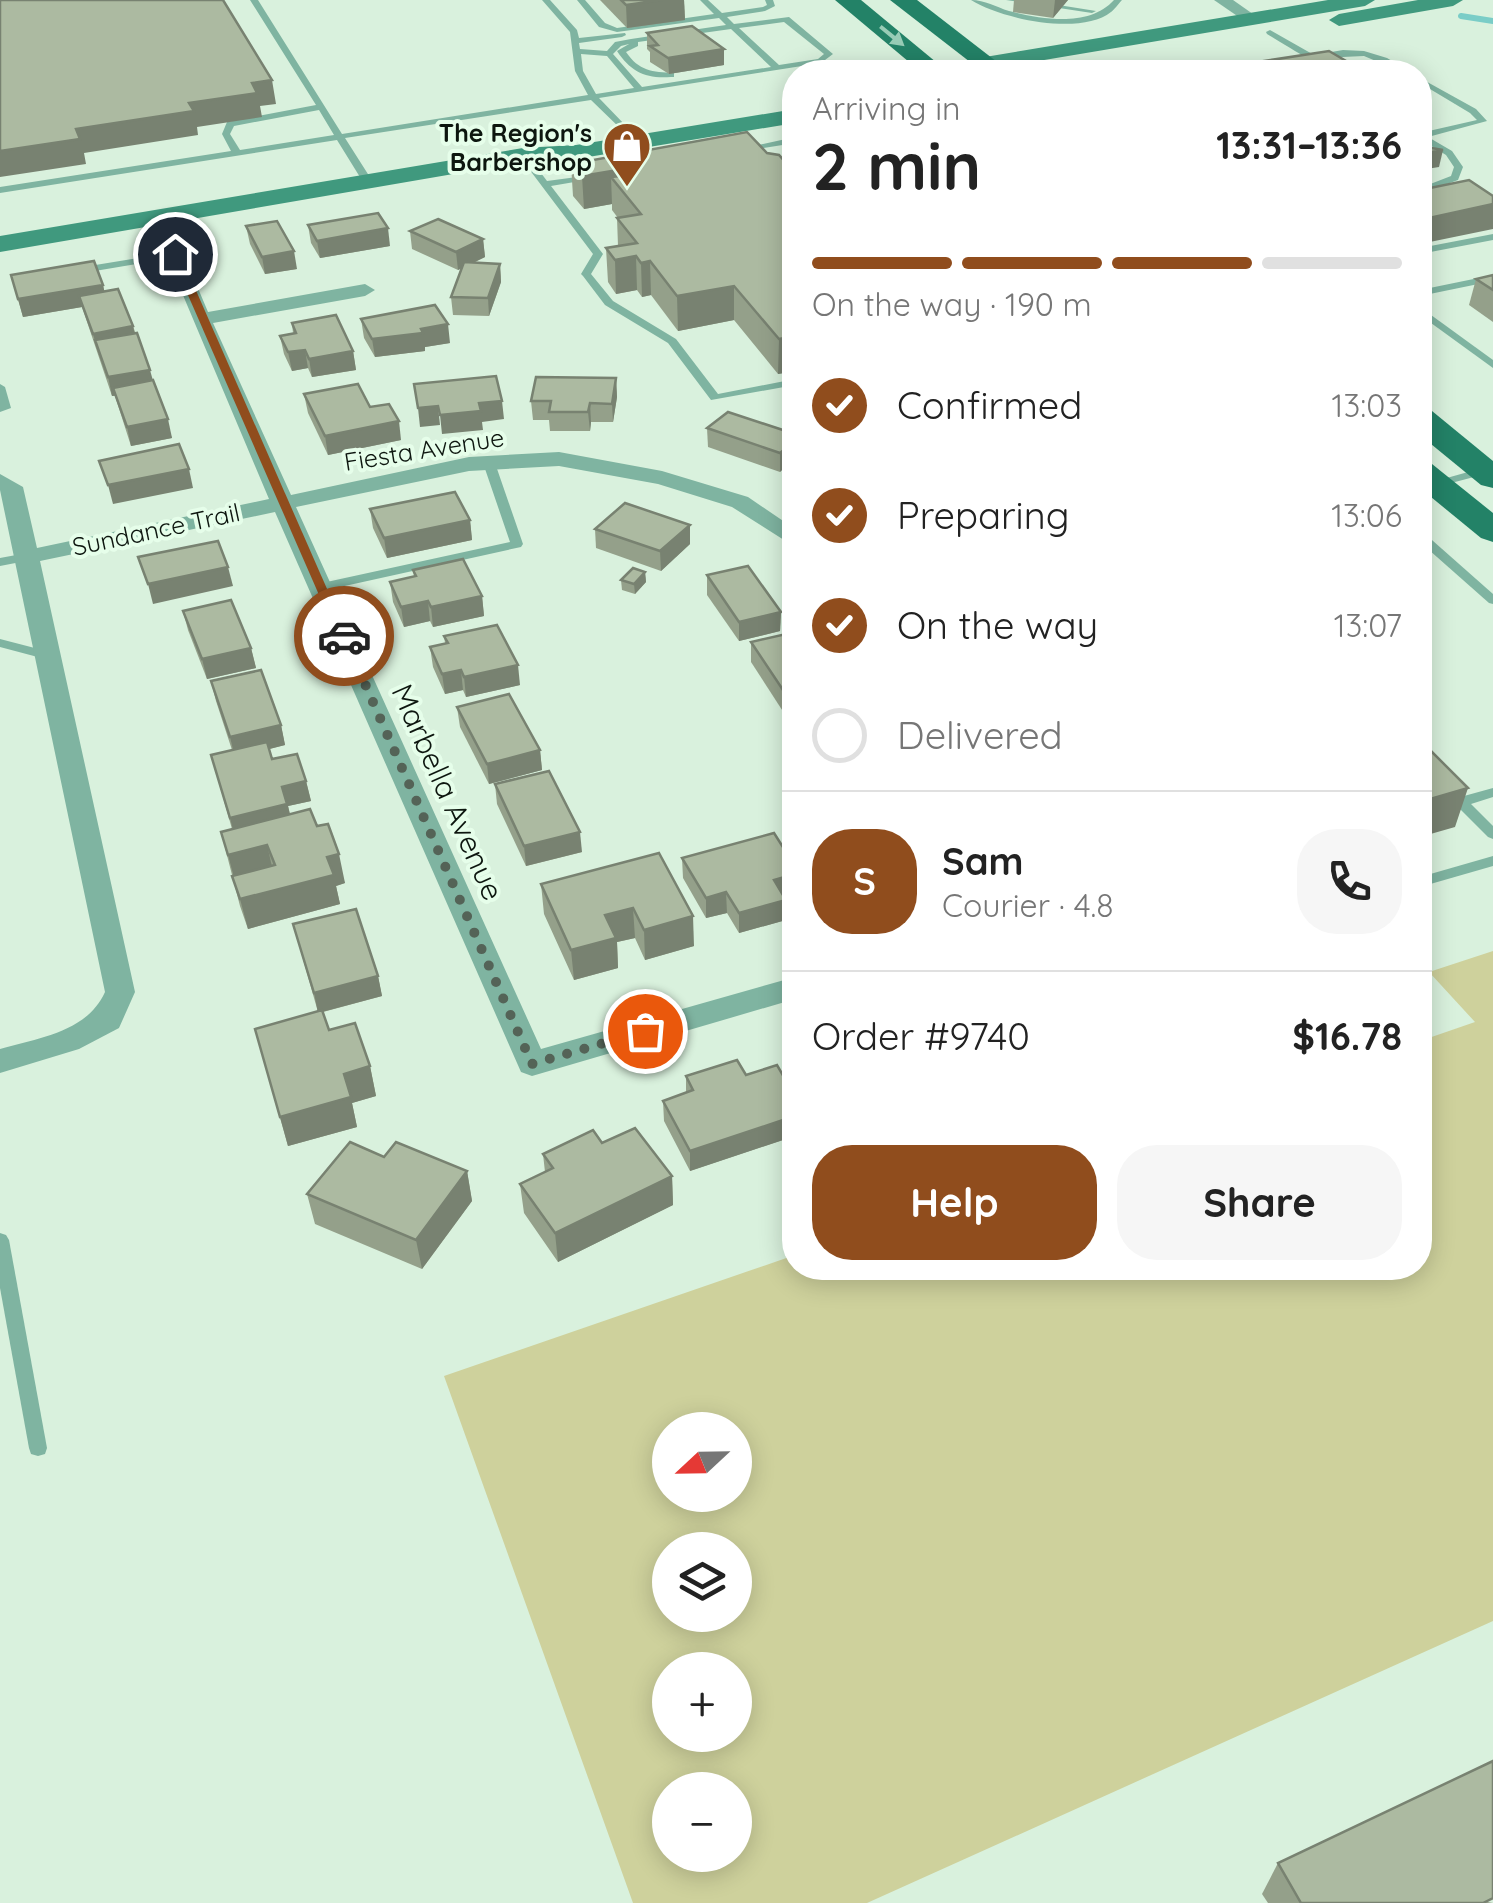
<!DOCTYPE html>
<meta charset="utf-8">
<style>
body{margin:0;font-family:Quicksand,sans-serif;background:#f6f6f6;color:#222;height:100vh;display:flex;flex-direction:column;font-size:38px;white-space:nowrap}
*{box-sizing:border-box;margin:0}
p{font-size:32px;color:#767676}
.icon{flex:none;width:55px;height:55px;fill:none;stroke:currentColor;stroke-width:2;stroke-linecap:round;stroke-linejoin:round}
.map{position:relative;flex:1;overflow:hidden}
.side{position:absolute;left:782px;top:60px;width:650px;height:1220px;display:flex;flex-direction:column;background:#fff;border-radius:40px;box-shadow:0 5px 25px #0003}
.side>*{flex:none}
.needle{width:65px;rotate:248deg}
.fabs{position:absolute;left:652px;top:1412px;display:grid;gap:20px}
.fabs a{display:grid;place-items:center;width:100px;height:100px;border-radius:50%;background:#fff;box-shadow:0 5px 25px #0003;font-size:50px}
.pin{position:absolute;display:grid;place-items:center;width:85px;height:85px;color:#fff;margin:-42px;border:5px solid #fff;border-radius:50%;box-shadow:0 2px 10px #0007}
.courier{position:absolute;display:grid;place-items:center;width:100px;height:100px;margin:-50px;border:8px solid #904d1d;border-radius:50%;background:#fff;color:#222;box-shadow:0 2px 12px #0007}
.overview em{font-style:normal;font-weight:800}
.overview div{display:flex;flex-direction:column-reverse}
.overview{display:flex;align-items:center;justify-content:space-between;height:170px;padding:0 30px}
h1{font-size:65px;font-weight:800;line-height:75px}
.bar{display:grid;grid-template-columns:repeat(4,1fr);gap:15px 10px;align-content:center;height:120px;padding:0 30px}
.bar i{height:12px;border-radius:8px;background:#e0e0e0}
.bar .selected{background:#904d1d}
.bar p{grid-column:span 4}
.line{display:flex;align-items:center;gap:25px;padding:0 30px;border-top:2px solid #e0e0e0}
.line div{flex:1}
.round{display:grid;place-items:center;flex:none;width:105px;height:105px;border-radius:40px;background:#f6f6f6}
ol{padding:0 30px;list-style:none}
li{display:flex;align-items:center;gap:30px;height:110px}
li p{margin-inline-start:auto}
li .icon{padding:10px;border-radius:50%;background:#904d1d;color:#fff;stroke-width:4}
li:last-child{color:#767676}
li i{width:55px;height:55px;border:5px solid #e0e0e0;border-radius:50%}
.action{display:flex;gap:20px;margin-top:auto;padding:20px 30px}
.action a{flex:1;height:115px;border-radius:40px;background:#904d1d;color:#fff;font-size:40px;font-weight:800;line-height:115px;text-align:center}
.action a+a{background:#f6f6f6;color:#222}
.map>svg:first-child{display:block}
.green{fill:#ced19c;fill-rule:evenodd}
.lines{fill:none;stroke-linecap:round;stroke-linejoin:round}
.stream{stroke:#7acdc7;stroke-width:6}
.lane{fill:#7fb4a1;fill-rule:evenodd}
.street{fill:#7fb4a1;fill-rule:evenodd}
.secondary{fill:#40997e;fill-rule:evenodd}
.primary{fill:#238267;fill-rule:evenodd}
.wall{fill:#94a08a}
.shaded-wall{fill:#788271}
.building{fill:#acbaa1;stroke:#788271;stroke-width:2.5}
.oneway{fill:#98ccb6}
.route{fill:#904d1d}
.done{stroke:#546357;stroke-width:10;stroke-dasharray:0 18}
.labels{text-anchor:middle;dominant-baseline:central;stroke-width:8;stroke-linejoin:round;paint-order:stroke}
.far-poi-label{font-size:25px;font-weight:bold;fill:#0d160f;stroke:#e6feea;text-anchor:end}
.far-street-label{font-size:25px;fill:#0d160f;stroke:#e6feea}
.street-label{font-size:30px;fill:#0d160f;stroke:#e6feea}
</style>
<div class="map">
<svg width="1493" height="1903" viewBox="0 0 1493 1903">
<rect width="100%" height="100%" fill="#d9f1dd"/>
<path class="green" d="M1493,951V1621L867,1903H633L444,1376L795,1255V1268H1420V1041L1475,1022L1429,972ZM670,1430H735V1495H670ZM670,1550H735V1615H670ZM670,1670H735V1735H670ZM670,1790H735V1855H670Z"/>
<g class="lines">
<polyline class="stream" points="1461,16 1493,21"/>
<g class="lane">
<path d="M250,0H258L342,134L588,95L575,71L570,32L542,0H550L577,30L579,38L625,33L626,35L622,37L579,43L580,49L607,51L615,42L631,39L726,25L719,18L617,32L599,27L577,0H585L605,23L617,28L714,14L700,0H708L722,13L763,7L767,5L765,0H773L775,6L765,11L727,17L734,24L789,17L833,54L821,63L599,98L626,126L627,128L623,131L591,100L345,138L373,182L368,185L363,182L337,140L0,193V187L231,151L222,134L227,122L316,105ZM784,22L824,54L818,59L779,65L739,28ZM731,29L771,67L642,87L613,54L621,46L629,44L617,51C631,72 646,79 671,77H674V73C652,72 639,71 626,52L638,46V42ZM581,54L607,56L634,88L596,94L583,71ZM319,110L334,135L240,150L230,134L234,126Z"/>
<path d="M971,0C985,0 996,7 1009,11C1041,19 1089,28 1114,0H1122C1121,1 1112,12 1111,12C1081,36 1001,19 971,0Z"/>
<polygon points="1006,0 1027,0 1096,11 1092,13"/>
<path d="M1270,30L1314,55L1343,50L1364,51L1387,58L1411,72H1402L1364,56L1321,58L1359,72C1327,74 1294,50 1267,34L1266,32Z"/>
<polygon points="1420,78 1476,109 1487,121 1428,137 1452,151 1463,167 1458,180 1420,194 1420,188 1451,176 1454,167 1446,155 1420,139 1420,133 1477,120 1470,113 1420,83"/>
<polygon points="1420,110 1424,113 1423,116 1420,117"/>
<polygon points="795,137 795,143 758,149 754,146"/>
<polygon points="520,153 526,153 547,181 592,175 592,179 551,186 603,254 591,274 613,301 676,339 718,394 795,379 795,385 711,400 668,343 605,305 583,276 581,274 593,254 520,157"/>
<polygon points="1493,234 1493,240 1420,254 1420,248"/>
<polygon points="175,252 180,255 178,257 77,274 72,271 77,268"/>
<polygon points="1493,275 1493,281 1420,296 1420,290"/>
<polygon points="1420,307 1493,360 1493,368 1420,315"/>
<polygon points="0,384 5,387 11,408 0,412"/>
<polygon points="489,460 495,463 523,544 521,547 322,591 318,590 316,587 322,583 510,542 483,463"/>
<polygon points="1493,465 1493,472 1436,487 1420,486 1420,480 1436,481"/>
<polygon points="1420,532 1424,533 1493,594 1493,604 1489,603 1420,542"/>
<polygon points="27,553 33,557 31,560 0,566 0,558"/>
<polygon points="0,639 54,653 55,656 49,660 0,647"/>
<polygon points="1450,787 1464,796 1493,788 1493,797 1471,804 1493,826 1493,839 1488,837 1445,794 1443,791 1445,788"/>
<polygon points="1493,856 1493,866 1420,887 1420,877"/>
<polygon points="0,1233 6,1235 9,1240 47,1448 45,1454 38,1456 31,1454 29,1448 0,1288"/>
</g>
<g class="street">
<polygon points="1214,0 1233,0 1260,19 1246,22"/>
<path d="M159,211L168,217L208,312L365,284L375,290L365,296L213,323L291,495L469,457L559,452L662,471L748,497L795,529V547L732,507L658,484L559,466L469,471L296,507L541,1049L795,977V999L532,1076L521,1072L275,512L40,561L135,992L119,1028L79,1049L0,1073V1049C39,1038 87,1032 105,992L0,490V474L23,487L37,548L269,499L150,217Z"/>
</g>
<g class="secondary">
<polygon points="1328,0 1375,0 1365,6 973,72 926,72 937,65"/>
<polygon points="1418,0 1463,0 1453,6 1339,26 1329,20 1339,14"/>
<polygon points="795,109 795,123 576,159 523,162 0,252 0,236 523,148 576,145"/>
</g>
<g class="primary">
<polygon points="835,0 861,0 948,72 921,72"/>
<polygon points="890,0 917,0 1010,72 983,72"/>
<polygon points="1420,408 1432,411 1493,461 1493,488 1481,485 1420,435"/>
<polygon points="1420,461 1432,464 1493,513 1493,542 1481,538 1420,488"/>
</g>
</g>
<g class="wall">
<polygon points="600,0 684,0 685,20 627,28"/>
<polygon points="1014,0 1068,0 1053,18 1013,12"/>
<polygon points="647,33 724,49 724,65 669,74 650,62 650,52 647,49"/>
<polygon points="767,153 795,173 795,371 778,374 734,320 678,331 651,295 642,297 637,290 616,294 608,282 606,248 618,246 617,218 618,218 612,210 612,204 584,209 573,196 571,164"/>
<polygon points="308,225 390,246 320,258 311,243"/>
<polygon points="246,226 297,269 265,274 250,244"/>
<polygon points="410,231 483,239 485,257 473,263 500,264 501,282 489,316 453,315 451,297 462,268 458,270 412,249"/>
<polygon points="11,275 103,285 104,291 133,326 172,438 131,446 115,396 112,396 82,307 23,317"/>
<polygon points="1493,275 1493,322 1469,305 1476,279"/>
<polygon points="361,319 450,343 425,347 425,351 375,357 364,338"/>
<polygon points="292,323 353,351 356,370 312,377 308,368 292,371 284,354 280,336 293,333"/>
<polygon points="616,378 617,397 613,422 591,422 590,431 550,431 549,420 533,420 531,401"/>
<polygon points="304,394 370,407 401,440 328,455 308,413"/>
<polygon points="707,428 795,434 780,472 708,447"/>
<polygon points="370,509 470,520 472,540 387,558 373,528"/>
<polygon points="690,525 690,544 661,571 596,548 595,529"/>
<polygon points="413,570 482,596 484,616 433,627 430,621 404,627 393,602 390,582 414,577"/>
<polygon points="645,572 646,582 635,594 622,590 621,580"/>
<polygon points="707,575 781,612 780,631 739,641 707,595"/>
<polygon points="183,611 251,648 256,668 207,679 188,630"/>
<polygon points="795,632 795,711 784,713 751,662 751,642"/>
<polygon points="444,636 520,685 466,697 463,690 445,694 433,667 430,647 445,643"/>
<polygon points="211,681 281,725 285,745 269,749 272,759 306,781 311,801 288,806 290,814 317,826 345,883 336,886 340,904 248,929 240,906 221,832 232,829 211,755 232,750 216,701"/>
<polygon points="457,707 540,750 542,770 489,784 460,727"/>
<polygon points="495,784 582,852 526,866 497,804"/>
<polygon points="659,853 694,946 645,960 635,938 617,942 618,968 574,980 544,914 541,884"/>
<polygon points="682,858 784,897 786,900 786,920 739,933 727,913 706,918 683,878"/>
<polygon points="293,924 378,976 382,996 323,1012 329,1030 370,1066 376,1096 352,1103 357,1127 288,1146 255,1029 318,1012"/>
<polygon points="746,1075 795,1096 795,1136 690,1171 664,1121 663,1101 686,1093 686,1076"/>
<polygon points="602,1143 672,1176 673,1205 558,1262 524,1213 520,1184 545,1172 543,1154"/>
<polygon points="384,1157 467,1171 472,1201 422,1269 315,1224 307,1194"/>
<polygon points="1278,1863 1493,1903 1268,1903 1262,1894"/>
</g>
<g class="shaded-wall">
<polygon points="662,0 684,0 685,20 627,28 626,5"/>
<polygon points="1055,0 1068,0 1053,18"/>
<polygon points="724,49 724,65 669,74 668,58"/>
<polygon points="272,80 276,104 260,106 262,117 197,127 198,135 84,153 86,164 0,177 0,151 76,129 189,103 252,83"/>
<polygon points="1443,150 1439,167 1420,170 1420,154"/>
<polygon points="617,170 617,186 611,177 612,204 584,209 582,176"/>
<polygon points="1493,204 1493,229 1420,244 1420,220"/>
<polygon points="388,228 390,246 320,258 317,241"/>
<polygon points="483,239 485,257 458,270 456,252"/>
<polygon points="294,251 297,269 265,274 262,257"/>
<polygon points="636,256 637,290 616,294 615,260"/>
<polygon points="650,261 651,295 642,297 641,263"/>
<polygon points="500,264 501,282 489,316 488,298"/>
<polygon points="103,285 107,303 79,296 82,307 23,317 18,299"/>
<polygon points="734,286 734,320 678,331 677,296"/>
<polygon points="448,324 450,343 425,347 425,351 375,357 372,339"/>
<polygon points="133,326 137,345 95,340 98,352 93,334"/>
<polygon points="795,336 795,371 778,374 779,339"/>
<polygon points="305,350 308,368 292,371 288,352"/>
<polygon points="353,351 356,370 312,377 309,359"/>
<polygon points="150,370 155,388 112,396 108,377"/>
<polygon points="616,378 617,397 613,422 612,404"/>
<polygon points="502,401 504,419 482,422 483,430 442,434 440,415 479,403"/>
<polygon points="590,403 591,422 590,431 588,412"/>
<polygon points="438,406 440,425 420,427 418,408"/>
<polygon points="168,419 172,438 131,446 127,427"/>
<polygon points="399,421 401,440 328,455 325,436"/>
<polygon points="795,441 795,459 780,472 780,453"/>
<polygon points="189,469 193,488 113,504 108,485"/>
<polygon points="470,520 472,540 387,558 384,538"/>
<polygon points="690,525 690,544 661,571 660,551"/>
<polygon points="228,567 233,586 153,604 148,584"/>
<polygon points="645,572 646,582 635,594 634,584"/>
<polygon points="482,596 484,616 433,627 431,607"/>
<polygon points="428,601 430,621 404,627 401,607"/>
<polygon points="781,612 780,631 739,641 739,622"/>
<polygon points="251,648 256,668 207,679 202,659"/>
<polygon points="518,665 520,685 466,697 464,677"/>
<polygon points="461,670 463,690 445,694 442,674"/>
<polygon points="795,691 795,711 784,713 785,693"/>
<polygon points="281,725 285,745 235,758 230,737"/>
<polygon points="540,750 542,770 489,784 487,764"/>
<polygon points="306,781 311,801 288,806 292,824 235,838 230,818 282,787"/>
<polygon points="1468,788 1455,827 1420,837 1420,802"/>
<polygon points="580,832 582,852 526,866 524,846"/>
<polygon points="267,845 274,875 236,885 228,855"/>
<polygon points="339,854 345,883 336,886 340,904 248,929 240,899 327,857"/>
<polygon points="795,874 795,894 774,900 774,880"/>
<polygon points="726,892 727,913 706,918 706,898"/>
<polygon points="786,900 786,920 739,933 739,913"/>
<polygon points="633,908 635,938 617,942 618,968 574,980 571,950 605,915"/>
<polygon points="693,916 694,946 645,960 644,930"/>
<polygon points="378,976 382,996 318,1013 314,993"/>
<polygon points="370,1066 376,1096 352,1103 357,1127 288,1146 280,1117 344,1074"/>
<polygon points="795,1116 795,1136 690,1171 690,1151"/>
<polygon points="467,1171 472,1201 422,1269 416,1240"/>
<polygon points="672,1176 673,1205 558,1262 555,1233"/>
</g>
<g class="building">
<polygon points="0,0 223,0 272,80 252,83 257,93 189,103 194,111 76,129 80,139 0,151"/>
<polygon points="621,0 662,0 626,5"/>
<polygon points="692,26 724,49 668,58 650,46 658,45 647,33"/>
<polygon points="1329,51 1365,72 1217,72 1219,68"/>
<polygon points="747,132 767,153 779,155 795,173 795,336 779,339 734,286 677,296 650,261 641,263 636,256 615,260 606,248 637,243 617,218 641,214 611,177 621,176 617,170 582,176 571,164"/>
<polygon points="1420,146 1443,150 1420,154"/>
<polygon points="1469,180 1493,196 1493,204 1420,220 1420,190"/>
<polygon points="378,213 388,228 317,241 308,225"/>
<polygon points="438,219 483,239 456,252 410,231"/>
<polygon points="277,221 294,251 262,257 246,226"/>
<polygon points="94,261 103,285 18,299 11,275"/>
<polygon points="464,262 500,264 488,298 451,297"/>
<polygon points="1493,275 1493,290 1476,279"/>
<polygon points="118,289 133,326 93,334 79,296"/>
<polygon points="435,305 448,324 421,329 423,333 372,339 361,319"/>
<polygon points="336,315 353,351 309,359 305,350 288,352 280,336 296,333 292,323"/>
<polygon points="137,333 150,370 108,377 95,340"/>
<polygon points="496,376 502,401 479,403 481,411 440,415 438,406 418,408 414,384"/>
<polygon points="536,377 616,378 612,404 590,403 588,412 549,412 551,401 531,401"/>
<polygon points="153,380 168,419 127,427 113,388"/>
<polygon points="358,384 370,407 389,404 399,421 325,436 304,394"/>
<polygon points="728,412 795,434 795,441 780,453 707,428"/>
<polygon points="179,444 189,469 108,485 99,461"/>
<polygon points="455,492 470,520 384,538 370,509"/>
<polygon points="625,503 690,525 660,551 595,529"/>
<polygon points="218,541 228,567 148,584 138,557"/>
<polygon points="463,559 482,596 431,607 428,601 401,607 390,582 416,576 413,570"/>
<polygon points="748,566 781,612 739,622 707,575"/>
<polygon points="633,568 645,572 634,584 621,580"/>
<polygon points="231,600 251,648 202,659 183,611"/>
<polygon points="497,625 518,665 464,677 461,670 442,674 430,647 448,643 444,636"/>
<polygon points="795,632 795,691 785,693 751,642"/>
<polygon points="261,670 281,725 230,737 211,681"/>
<polygon points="509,694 540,750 487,764 457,707"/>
<polygon points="1420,740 1468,788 1420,802"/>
<polygon points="267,742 272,759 297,754 306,781 282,787 287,804 230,818 211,755"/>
<polygon points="549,771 580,832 524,846 495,784"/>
<polygon points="310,809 317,826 328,824 339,854 327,857 334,875 240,899 232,876 275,865 267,845 228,855 221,832"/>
<polygon points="774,833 795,866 795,874 774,880 786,900 739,913 726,892 706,898 682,858"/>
<polygon points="659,853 693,916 644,930 633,908 605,915 616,938 571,950 541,884"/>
<polygon points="356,909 378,976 314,993 293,924"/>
<polygon points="322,1010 329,1030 355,1023 370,1066 344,1074 351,1097 280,1117 255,1029"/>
<polygon points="737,1060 746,1075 777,1065 795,1096 795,1116 690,1151 663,1101 693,1090 686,1076"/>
<polygon points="635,1128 672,1176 555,1233 520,1184 553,1168 543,1154 593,1130 602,1143"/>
<polygon points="350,1142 384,1157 396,1142 467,1171 416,1240 307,1194"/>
<polygon points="1493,1761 1493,1898 1483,1903 1301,1903 1278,1863"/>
</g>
<defs><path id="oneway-solid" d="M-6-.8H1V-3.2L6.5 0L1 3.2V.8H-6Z" transform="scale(2.5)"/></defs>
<use class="oneway" href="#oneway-solid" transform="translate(892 36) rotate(39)"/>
<polygon class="route" points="175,251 180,254 349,639 337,636 170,254"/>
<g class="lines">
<polyline class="done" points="344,636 532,1064 645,1031"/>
</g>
<defs>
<g id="shop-pin" transform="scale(2.5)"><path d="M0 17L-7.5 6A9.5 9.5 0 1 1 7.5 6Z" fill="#904d1d" stroke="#e6feea"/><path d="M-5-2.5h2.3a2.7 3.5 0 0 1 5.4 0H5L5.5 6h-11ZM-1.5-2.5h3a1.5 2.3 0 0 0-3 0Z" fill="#fff"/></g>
</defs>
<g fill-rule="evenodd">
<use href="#shop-pin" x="627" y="146"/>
</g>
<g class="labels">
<g class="far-poi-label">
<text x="592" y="132">The Region's<tspan x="592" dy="29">Barbershop</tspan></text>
</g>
<g class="far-street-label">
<text transform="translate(424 449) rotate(-9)">Fiesta Avenue</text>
<text transform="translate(156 529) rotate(-12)">Sundance Trail</text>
</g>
<g class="street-label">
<text transform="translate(448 792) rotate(66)">Marbella Avenue</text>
</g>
</g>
</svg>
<div class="fabs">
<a><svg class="needle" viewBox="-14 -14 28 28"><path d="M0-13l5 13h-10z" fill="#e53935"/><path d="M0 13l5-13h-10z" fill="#767676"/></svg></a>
<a><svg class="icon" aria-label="layers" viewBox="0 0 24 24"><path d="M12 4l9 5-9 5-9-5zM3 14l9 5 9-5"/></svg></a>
<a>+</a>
<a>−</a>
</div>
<div class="pin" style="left:645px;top:1031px;background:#ea580c"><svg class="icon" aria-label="bag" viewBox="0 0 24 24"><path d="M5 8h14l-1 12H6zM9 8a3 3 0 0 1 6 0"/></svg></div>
<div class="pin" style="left:175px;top:254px;background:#1f2937"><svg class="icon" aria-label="home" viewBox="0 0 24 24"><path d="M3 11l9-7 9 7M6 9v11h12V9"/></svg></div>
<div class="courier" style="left:344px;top:636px"><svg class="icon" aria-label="car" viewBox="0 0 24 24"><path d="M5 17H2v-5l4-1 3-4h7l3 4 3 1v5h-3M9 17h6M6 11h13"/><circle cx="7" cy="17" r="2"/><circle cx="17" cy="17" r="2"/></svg></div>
<section class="side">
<div class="overview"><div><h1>2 min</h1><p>Arriving in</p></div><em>13:31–13:36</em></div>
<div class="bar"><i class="selected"></i><i class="selected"></i><i class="selected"></i><i></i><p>On the way · 190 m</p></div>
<ol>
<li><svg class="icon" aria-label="check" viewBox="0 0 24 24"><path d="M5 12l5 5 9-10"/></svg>Confirmed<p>13:03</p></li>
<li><svg class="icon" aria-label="check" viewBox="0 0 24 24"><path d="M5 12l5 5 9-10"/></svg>Preparing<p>13:06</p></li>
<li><svg class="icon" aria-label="check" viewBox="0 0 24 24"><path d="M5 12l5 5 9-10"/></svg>On the way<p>13:07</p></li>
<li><i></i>Delivered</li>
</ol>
<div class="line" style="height:180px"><b class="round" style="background:#904d1d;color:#fff">S</b><div><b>Sam</b><p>Courier · 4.8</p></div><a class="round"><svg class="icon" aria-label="phone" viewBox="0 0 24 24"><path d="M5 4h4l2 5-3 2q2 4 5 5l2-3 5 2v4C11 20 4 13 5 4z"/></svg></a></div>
<div class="line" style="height:130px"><div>Order #9740</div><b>$16.78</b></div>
<div class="action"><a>Help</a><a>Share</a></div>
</section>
</div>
